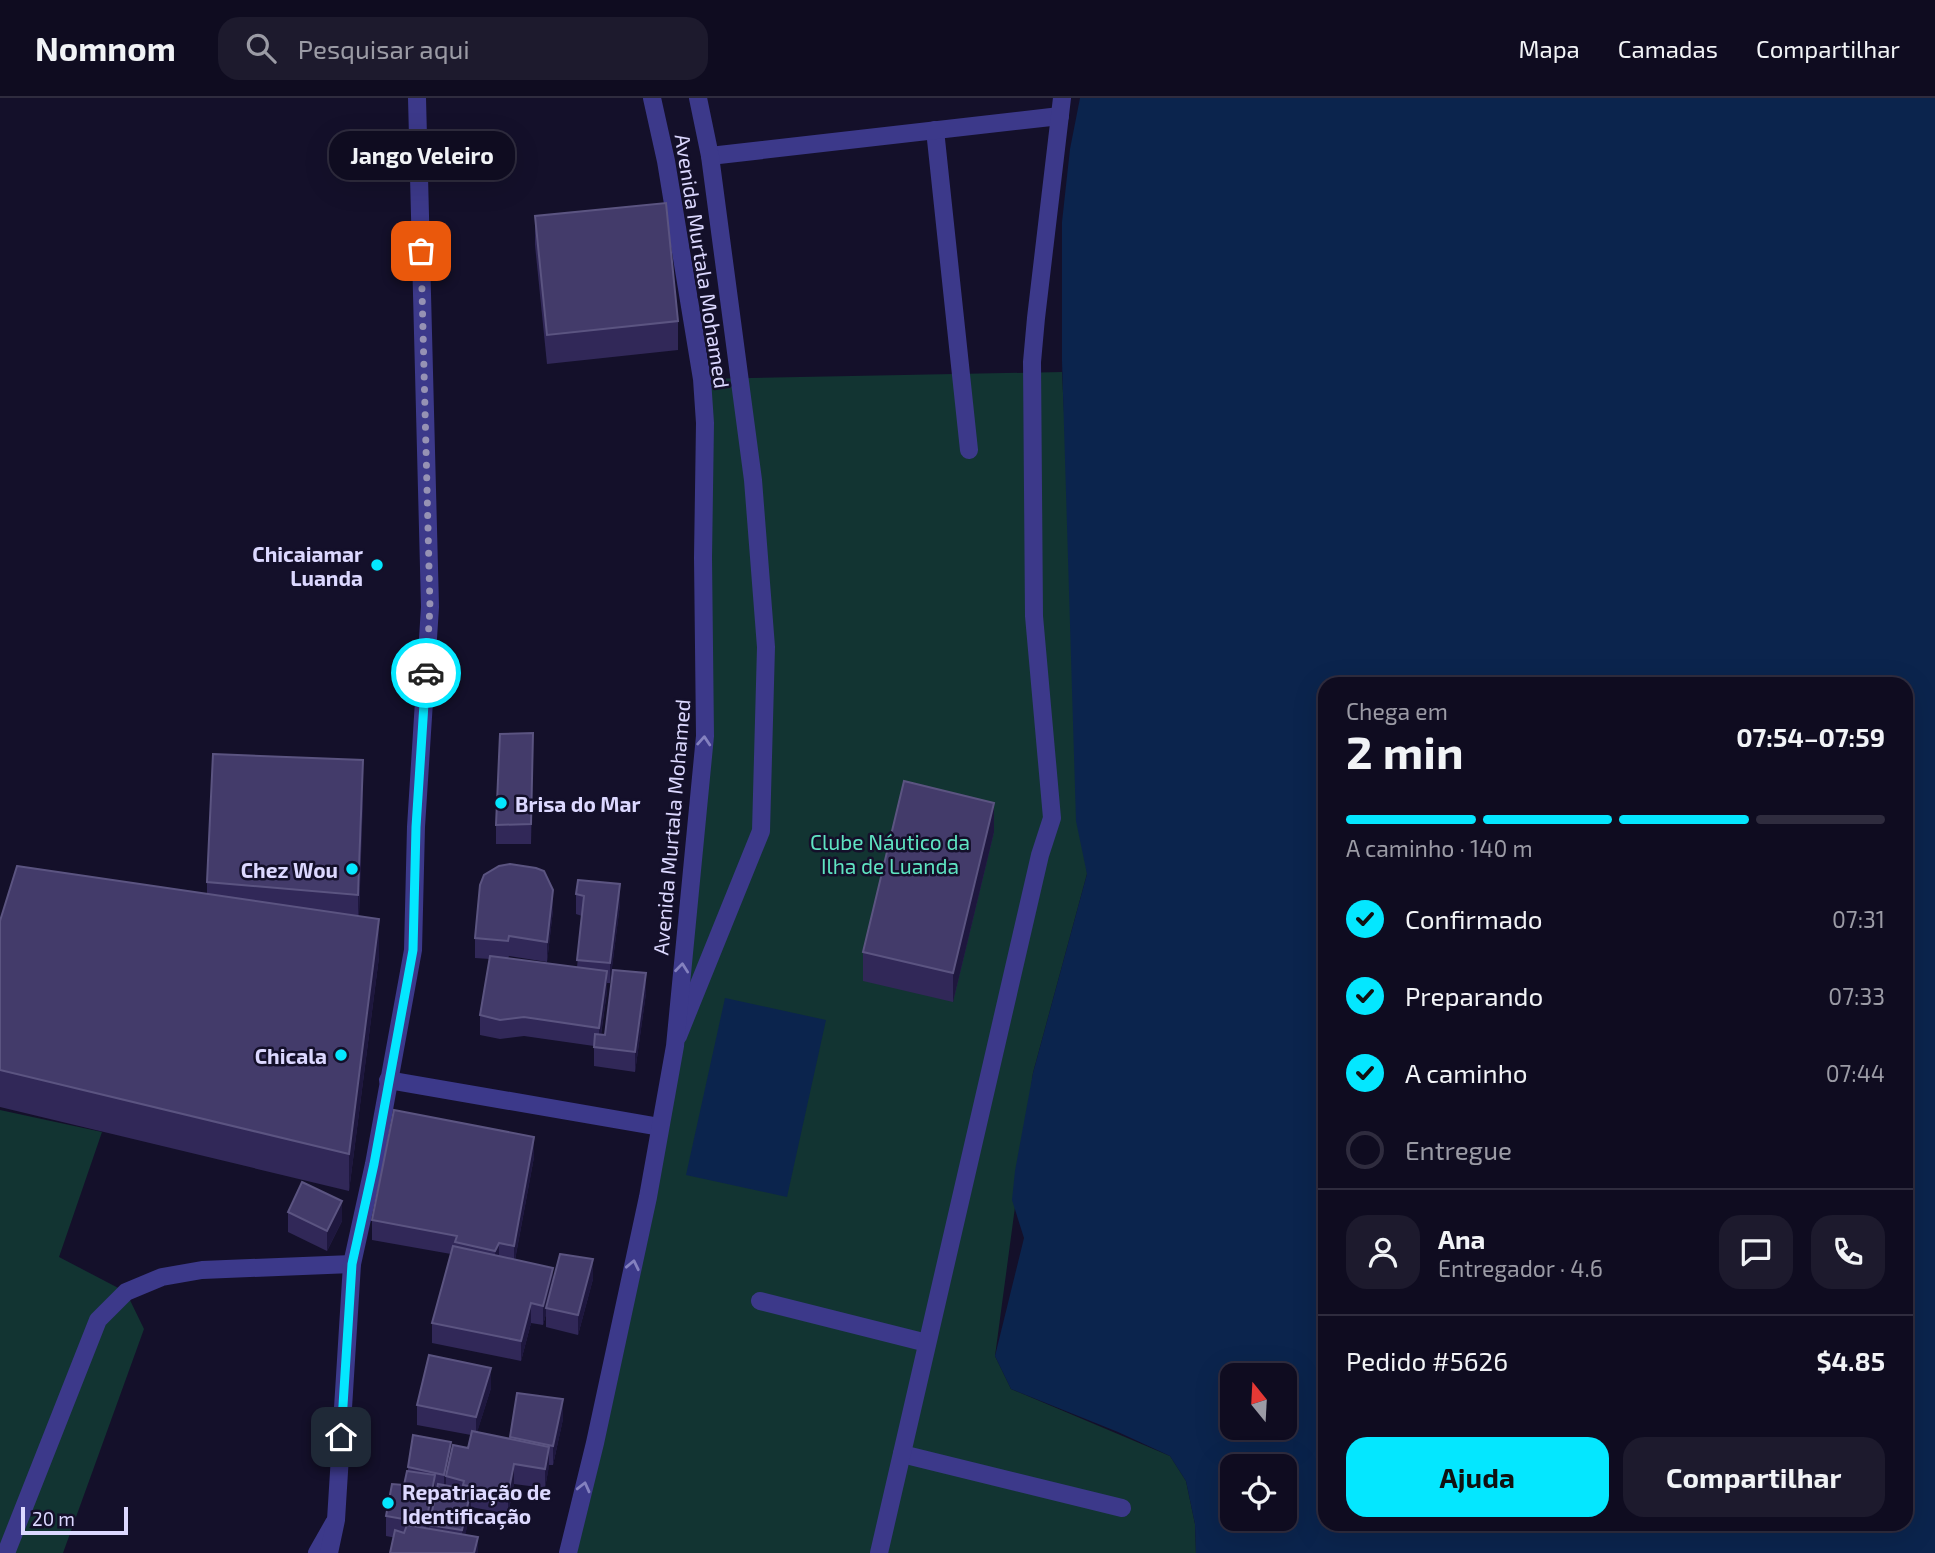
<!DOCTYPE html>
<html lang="pt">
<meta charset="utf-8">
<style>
body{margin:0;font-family:"Exo 2",sans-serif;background:#1d1a2d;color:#f1f3f6;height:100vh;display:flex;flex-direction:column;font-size:26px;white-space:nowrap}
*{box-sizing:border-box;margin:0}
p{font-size:23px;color:#9b9ba5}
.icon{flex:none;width:38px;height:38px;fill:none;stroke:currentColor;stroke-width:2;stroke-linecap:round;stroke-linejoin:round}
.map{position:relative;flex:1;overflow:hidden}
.panel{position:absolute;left:1318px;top:579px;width:595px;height:854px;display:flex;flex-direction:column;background:#0f0c20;border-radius:21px;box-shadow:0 7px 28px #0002,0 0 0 2px #2f2c3e}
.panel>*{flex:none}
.needle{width:46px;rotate:342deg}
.tools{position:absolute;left:1220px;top:1265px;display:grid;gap:14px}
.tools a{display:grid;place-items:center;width:77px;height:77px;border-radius:14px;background:#0f0c20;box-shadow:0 7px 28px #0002,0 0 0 2px #2f2c3e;font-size:35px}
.scale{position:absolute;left:21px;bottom:18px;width:107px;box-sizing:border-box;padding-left:7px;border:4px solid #dcd8ff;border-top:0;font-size:19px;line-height:24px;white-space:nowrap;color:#dcd8ff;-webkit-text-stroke:5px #14102a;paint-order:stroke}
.pin{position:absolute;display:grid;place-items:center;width:60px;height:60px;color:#fff;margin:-30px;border-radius:14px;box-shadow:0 4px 10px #0006}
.courier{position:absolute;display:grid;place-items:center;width:70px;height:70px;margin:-35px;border:5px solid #04e7ff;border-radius:50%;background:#fff;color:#222;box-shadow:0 2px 9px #0007}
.bubble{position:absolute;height:49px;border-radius:21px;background:#0f0c20;box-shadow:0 7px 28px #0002,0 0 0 2px #2f2c3e;font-size:23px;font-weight:700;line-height:49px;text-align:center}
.summary em{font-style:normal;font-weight:700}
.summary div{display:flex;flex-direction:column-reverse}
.summary{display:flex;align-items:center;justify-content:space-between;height:119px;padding:0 28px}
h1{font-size:46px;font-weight:700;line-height:52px}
.bar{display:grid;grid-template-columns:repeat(4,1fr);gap:10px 7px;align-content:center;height:84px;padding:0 28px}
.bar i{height:9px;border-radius:5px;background:#2f2c3e}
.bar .selected{background:#04e7ff}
.bar p{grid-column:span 4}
.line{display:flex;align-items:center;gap:18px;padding:0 28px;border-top:2px solid #2f2c3e}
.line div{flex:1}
.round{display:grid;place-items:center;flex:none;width:74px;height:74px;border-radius:21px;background:#1d1a2d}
ol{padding:0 28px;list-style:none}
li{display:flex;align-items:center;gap:21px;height:77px}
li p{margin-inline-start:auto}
li .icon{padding:7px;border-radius:50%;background:#04e7ff;color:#111;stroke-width:4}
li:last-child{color:#9b9ba5}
li i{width:38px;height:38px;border:4px solid #2f2c3e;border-radius:50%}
.button{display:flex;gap:14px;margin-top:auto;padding:14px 28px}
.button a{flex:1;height:80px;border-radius:21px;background:#04e7ff;color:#111;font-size:28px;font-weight:700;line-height:80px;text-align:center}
.button a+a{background:#1d1a2d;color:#f1f3f6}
header{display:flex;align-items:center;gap:42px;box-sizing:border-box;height:98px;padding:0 35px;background:#0f0c20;border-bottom:2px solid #2f2c3e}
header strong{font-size:33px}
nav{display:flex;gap:38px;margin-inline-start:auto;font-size:24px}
.search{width:490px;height:63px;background:#1d1a2d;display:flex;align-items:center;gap:18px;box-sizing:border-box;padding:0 24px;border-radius:21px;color:#9b9ba5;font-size:26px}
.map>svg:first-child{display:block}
.green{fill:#123432}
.water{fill:#0b244d;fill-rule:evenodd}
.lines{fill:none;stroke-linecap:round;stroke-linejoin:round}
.service{stroke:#3c398a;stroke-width:18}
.minor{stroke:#3c398a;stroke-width:18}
.tertiary{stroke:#3c398a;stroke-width:18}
.wall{fill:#312858}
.shaded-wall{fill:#1e173e}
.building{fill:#433b6a;stroke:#5b5481;stroke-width:2}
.oneway{stroke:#8481bf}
.done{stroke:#9692b4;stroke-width:7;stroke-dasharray:0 12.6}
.route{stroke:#04e7ff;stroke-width:9}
.poi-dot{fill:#04e7ff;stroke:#14102a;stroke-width:2.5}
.labels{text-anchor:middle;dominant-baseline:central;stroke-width:5;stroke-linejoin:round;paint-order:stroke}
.street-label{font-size:21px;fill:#dcd8ff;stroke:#14102a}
.poi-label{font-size:21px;font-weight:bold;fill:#dcd8ff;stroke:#14102a;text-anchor:end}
.park-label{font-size:21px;fill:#5fe4c2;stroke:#14102a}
</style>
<header>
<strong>Nomnom</strong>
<div class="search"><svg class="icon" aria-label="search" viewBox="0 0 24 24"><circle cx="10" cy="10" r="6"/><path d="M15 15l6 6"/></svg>Pesquisar aqui</div>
<nav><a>Mapa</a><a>Camadas</a><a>Compartilhar</a></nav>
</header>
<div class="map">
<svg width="1935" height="1455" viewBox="0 0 1935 1455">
<rect width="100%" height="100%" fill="#14102a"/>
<g class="green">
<polygon points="1062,274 1087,776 1033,975 995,1258 1011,1291 1170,1358 1186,1383 1195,1426 1196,1455 568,1455 675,948 705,638 702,281"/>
<polygon points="0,1012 102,1034 59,1159 126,1194 144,1231 63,1455 0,1455"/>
</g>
<g class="water">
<path d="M1080,0H1935V1455H1196L1195,1426L1186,1383L1170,1358L1118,1334L1011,1291L995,1258L1024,1140L1012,1102L1015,1073L1033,975L1087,776L1076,723L1062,263V124L1070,51ZM1325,586H1906V1426H1325ZM1232,1278H1284V1330H1232ZM1232,1368H1284V1421H1232Z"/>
<polygon points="725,900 826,922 787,1099 686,1077"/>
</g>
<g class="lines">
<g class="service">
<polyline points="935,32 969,352"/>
<polyline points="710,58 1060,18"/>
<polyline points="678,938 761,733 766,549 753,382 710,58 698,0"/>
<polyline points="760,1203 927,1245"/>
<polyline points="902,1356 1122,1410"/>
<polyline points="6,1455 98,1222 126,1194 162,1179 202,1172 352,1166"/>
<polyline points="879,1455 1040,757 1052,720 1034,518 1032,264 1036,220 1062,0"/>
</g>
<polyline class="minor" points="317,1455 334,1425"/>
<g class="tertiary">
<polyline points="388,982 660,1029"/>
<polyline points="329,1455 336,1422 352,1166 374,1066 413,852 416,729 430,509 417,0"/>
<polyline points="568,1455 595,1345 648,1099 675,948 705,638 703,460 705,325 702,281 666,63 652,0"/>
</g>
</g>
<g class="wall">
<polygon points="535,118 678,223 678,252 547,266 535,147"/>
<polygon points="533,655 531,746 496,746 496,727"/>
<polygon points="363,700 359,818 379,859 349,1093 0,1009 0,823 207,796 207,784"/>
<polygon points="994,734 953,904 863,883 863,854"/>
<polygon points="576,796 620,806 610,885 607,885 607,893 601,937 605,937 646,895 635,974 594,968 594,948 524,938 500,941 480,937 480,917 490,861 475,860 475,840 553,812 547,864 509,858 508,860 577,869 582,818 576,816"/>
<polygon points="534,1059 515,1162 553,1181 593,1181 578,1237 546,1229 546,1216 543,1227 531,1225 521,1263 432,1245 432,1225 451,1156 372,1142 372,1122"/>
<polygon points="288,1114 342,1123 327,1153 288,1134"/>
<polygon points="491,1290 477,1334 510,1341 517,1295 563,1321 553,1367 549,1367 545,1390 514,1386 508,1416 471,1409 465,1437 478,1455 386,1438 386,1418 404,1387 408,1373 408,1369 451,1356 468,1350 471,1337 417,1327 417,1307"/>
</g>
<g class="shaded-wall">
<polygon points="363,662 363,700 358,835 358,797"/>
<polygon points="994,705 994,734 953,904 953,875"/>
<polygon points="620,786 620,806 610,885 610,865"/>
<polygon points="553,792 553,812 547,864 547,844"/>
<polygon points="379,821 379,859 349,1093 349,1056"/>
<polygon points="607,873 607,893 599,949 599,930"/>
<polygon points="646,875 646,895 635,974 635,954"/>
<polygon points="534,1039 534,1059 514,1167 514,1148"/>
<polygon points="342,1103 342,1123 327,1153 327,1133"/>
<polygon points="499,1145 499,1165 495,1173 495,1153"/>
<polygon points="593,1161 593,1181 578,1237 578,1217"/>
<polygon points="553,1170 553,1190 546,1210 546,1216 543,1227 543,1208"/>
<polygon points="531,1205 531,1225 521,1263 521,1243"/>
<polygon points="491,1270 491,1290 476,1338 476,1319"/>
<polygon points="563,1301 563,1321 553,1367 553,1348"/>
<polygon points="451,1344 451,1364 446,1378 446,1386 444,1396 444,1377"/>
<polygon points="549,1349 549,1369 545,1390 545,1371"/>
<polygon points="514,1366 514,1386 508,1416 508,1396"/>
<polygon points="435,1377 435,1397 426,1445 426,1425"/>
<polygon points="471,1392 471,1412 462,1451 462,1432"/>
<polygon points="478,1439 478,1455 474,1455"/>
</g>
<g class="building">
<polygon points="666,105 678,223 547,237 535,118"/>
<polygon points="533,635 531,726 496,727 500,636"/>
<polygon points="213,656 363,662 358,797 207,784"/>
<polygon points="904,683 994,705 953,875 863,854"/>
<polygon points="510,766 536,770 544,773 553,792 547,844 509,838 508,843 475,840 480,787 484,777 499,768"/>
<polygon points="17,768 379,821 349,1056 0,972 0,823"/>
<polygon points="578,782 620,786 610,865 577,862 584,798 576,796"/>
<polygon points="490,858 607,873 599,930 524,919 500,922 480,917"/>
<polygon points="613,872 646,875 635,954 594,949 595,936 605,937"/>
<polygon points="394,1012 534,1039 514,1148 499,1145 495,1153 455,1144 457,1138 372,1122"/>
<polygon points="302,1084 342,1103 327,1133 288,1114"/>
<polygon points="453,1148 553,1170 543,1208 531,1205 521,1243 432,1225"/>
<polygon points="560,1156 593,1161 578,1217 546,1210"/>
<polygon points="429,1257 491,1270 476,1319 417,1307"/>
<polygon points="517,1295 563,1301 553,1348 510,1339"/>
<polygon points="472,1333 549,1349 545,1371 514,1366 508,1396 463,1387 464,1383 446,1378 453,1347 468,1350"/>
<polygon points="413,1337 451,1344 444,1377 408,1369"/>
<polygon points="407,1373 435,1377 426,1425 386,1418 392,1386 404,1387"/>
<polygon points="438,1386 471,1392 462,1432 429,1427"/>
<polygon points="407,1427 478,1439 474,1455 390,1455 395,1432 404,1435"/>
</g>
<defs><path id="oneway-chevron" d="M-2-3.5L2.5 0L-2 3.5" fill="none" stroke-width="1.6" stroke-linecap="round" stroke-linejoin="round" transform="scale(1.75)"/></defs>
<g class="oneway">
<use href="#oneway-chevron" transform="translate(704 643) rotate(-86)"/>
<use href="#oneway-chevron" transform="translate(682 870) rotate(-84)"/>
<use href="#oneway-chevron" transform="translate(633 1167) rotate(-78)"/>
<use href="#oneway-chevron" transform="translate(584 1389) rotate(-76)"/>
</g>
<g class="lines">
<polyline class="done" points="421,153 430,509 426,575"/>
<polyline class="route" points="341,1339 352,1166 374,1066 413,852 416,729 426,575"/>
</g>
<g class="poi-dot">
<circle cx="377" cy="467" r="7"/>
<circle cx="501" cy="705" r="7"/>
<circle cx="352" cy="771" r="7"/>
<circle cx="341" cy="957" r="7"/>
<circle cx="388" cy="1405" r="7"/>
</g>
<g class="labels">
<g class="street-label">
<text transform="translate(703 163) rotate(81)">Avenida Murtala Mohamed</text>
<text transform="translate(671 729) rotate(-85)">Avenida Murtala Mohamed</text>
</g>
<g class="poi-label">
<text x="363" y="455">Chicaiamar<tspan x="363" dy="24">Luanda</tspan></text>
<text x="515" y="705" text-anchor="start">Brisa do Mar</text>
<text x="338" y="771">Chez Wou</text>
<text x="327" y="957">Chicala</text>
<text x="402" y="1393" text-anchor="start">Repatriação de<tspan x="402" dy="24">Identificação</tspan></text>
</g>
<g class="park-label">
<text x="890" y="743">Clube Náutico da<tspan x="890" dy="24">Ilha de Luanda</tspan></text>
</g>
</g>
</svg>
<div class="tools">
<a><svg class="needle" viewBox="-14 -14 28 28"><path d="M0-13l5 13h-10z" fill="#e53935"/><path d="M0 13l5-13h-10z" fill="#9b9ba5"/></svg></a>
<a><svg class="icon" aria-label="locate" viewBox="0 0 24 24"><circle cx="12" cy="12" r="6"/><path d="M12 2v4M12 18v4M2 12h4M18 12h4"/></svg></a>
</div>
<div class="scale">20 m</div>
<div class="pin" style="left:421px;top:153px;background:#ea580c"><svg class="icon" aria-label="bag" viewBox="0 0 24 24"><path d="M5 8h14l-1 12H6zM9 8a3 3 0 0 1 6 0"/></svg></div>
<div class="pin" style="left:341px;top:1339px;background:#1f2937"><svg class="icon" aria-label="home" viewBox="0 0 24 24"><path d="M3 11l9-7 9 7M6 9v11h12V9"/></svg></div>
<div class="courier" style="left:426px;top:575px"><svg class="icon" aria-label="car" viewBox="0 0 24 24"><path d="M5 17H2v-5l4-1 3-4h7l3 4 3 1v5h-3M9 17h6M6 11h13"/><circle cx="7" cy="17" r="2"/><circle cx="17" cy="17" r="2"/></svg></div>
<div class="bubble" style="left:329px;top:33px;width:186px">Jango Veleiro</div>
<section class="panel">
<div class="summary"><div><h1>2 min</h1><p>Chega em</p></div><em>07:54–07:59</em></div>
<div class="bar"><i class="selected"></i><i class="selected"></i><i class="selected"></i><i></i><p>A caminho · 140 m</p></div>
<ol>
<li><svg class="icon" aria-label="check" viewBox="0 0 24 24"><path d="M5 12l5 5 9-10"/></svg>Confirmado<p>07:31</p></li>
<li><svg class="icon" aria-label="check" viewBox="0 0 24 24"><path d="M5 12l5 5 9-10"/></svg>Preparando<p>07:33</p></li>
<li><svg class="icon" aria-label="check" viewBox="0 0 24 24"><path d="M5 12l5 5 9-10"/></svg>A caminho<p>07:44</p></li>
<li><i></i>Entregue</li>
</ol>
<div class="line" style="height:126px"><a class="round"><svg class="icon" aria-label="person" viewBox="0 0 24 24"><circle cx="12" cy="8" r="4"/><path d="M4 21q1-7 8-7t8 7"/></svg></a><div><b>Ana</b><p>Entregador · 4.6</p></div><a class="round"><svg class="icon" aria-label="chat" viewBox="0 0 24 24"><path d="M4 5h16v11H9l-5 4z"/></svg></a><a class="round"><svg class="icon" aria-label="phone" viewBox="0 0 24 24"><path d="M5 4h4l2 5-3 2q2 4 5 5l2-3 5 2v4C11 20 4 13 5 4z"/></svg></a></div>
<div class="line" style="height:91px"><div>Pedido #5626</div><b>$4.85</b></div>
<div class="button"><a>Ajuda</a><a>Compartilhar</a></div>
</section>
</div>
